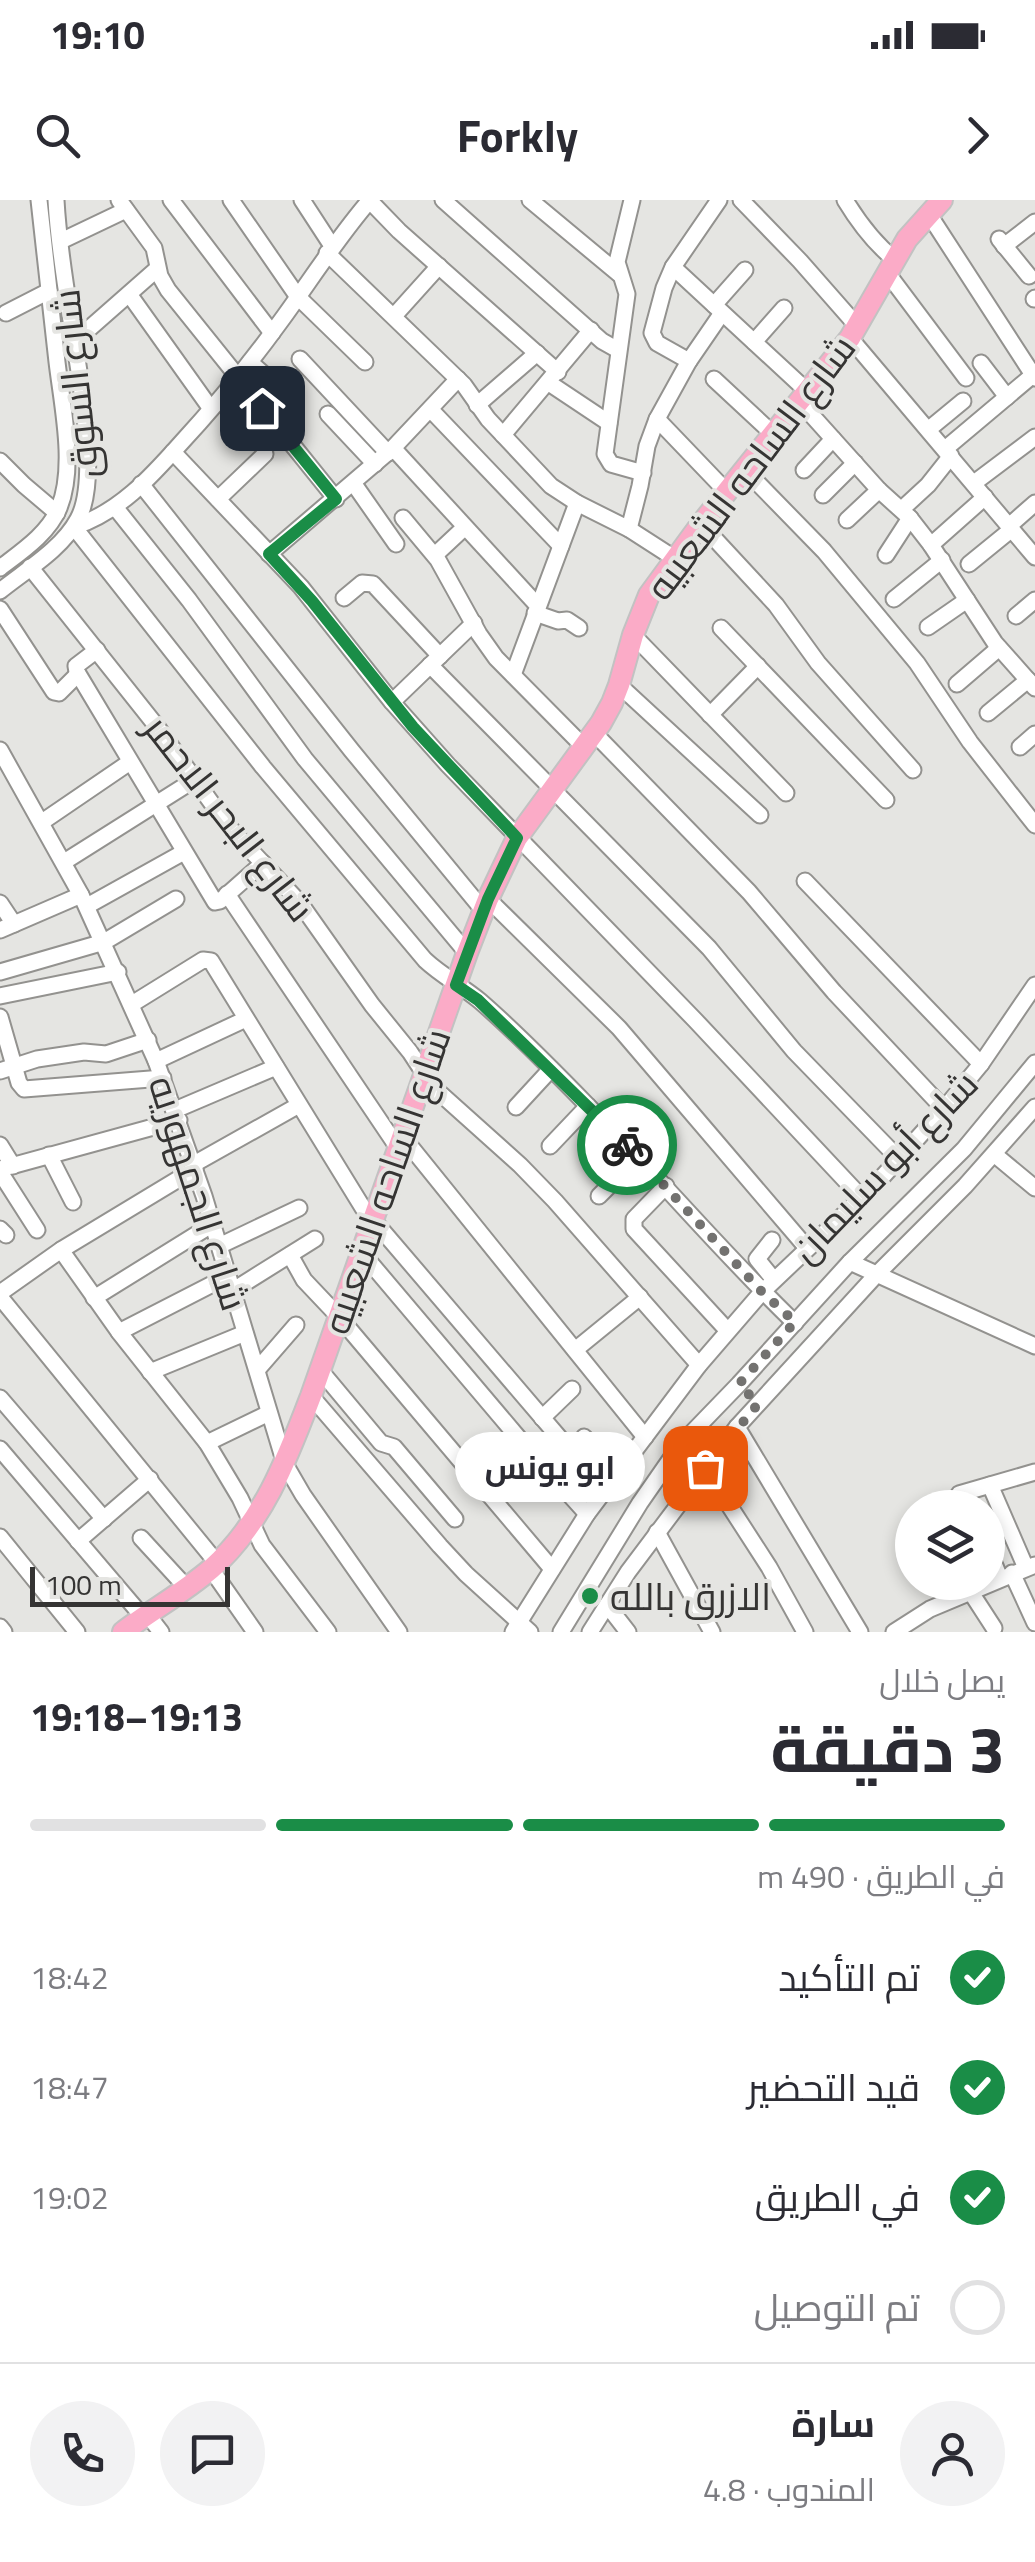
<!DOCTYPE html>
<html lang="ar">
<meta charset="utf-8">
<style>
body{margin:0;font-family:"Titillium Web",Cairo,sans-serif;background:#f2f2f3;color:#2b2b33;direction:rtl;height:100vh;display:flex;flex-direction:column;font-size:38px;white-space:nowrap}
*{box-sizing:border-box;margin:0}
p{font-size:32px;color:#7c7c81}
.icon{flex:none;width:55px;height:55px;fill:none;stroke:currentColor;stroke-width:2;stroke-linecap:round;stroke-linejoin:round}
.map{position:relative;height:1432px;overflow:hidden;direction:ltr}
.sheet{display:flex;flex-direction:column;background:#fff;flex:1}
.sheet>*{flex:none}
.buttons{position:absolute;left:895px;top:1290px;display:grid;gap:20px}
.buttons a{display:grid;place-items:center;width:110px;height:110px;border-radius:50%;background:#fff;box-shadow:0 5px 15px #0003;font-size:50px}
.scale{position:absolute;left:30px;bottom:25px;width:200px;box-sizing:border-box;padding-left:10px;border:5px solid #353433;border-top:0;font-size:28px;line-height:35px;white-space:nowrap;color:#353433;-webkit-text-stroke:8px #e5e5e2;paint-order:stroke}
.pin{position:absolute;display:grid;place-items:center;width:85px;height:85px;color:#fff;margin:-42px;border-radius:20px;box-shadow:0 5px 15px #0006}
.courier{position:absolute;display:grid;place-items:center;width:100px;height:100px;margin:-50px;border:8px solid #1a8d47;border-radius:50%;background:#fff;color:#222;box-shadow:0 2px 12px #0007}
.bubble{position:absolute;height:70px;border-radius:35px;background:#fff;box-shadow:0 5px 15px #0003;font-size:32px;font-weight:700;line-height:70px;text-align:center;direction:rtl}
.head em{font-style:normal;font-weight:700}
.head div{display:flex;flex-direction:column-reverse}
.head{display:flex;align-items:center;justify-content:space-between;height:170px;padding:0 30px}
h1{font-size:65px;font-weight:700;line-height:75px}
.bar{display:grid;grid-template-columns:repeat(4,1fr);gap:15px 10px;align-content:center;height:120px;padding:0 30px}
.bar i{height:12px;border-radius:8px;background:#e1e1e2}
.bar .active{background:#1a8d47}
.bar p{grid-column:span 4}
.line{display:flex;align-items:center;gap:25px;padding:0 30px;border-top:2px solid #e1e1e2}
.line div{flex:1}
.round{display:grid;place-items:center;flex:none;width:105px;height:105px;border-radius:52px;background:#f2f2f3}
ol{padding:0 30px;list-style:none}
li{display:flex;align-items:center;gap:30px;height:110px}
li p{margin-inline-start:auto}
li .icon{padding:10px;border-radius:50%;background:#1a8d47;color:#fff;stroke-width:4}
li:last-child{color:#7c7c81}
li i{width:55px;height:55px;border:5px solid #e1e1e2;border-radius:50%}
.status{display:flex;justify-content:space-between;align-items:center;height:70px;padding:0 50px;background:#fff;direction:ltr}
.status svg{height:28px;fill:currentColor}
header{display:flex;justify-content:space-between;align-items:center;height:130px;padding:0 30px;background:#fff;font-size:45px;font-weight:700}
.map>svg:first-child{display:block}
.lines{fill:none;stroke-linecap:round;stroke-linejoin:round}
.minor-casing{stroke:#93928f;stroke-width:19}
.major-casing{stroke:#c2c2c2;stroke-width:24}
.minor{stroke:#fff;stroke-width:15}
.major{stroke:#fbabc7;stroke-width:20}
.done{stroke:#737270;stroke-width:10;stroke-dasharray:0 18}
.route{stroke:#1a8d47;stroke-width:12}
.poi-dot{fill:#1a8d47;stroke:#e5e5e2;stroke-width:4}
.labels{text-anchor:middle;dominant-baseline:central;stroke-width:8;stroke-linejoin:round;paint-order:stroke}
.street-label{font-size:38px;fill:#353433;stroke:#e5e5e2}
.poi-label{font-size:38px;fill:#353433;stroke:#e5e5e2;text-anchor:start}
</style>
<div class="status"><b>19:10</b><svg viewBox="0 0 49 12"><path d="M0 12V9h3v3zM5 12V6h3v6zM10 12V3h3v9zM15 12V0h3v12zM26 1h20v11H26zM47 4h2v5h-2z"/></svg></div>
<header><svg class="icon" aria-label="forward" viewBox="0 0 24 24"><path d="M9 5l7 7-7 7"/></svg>Forkly<svg class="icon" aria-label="search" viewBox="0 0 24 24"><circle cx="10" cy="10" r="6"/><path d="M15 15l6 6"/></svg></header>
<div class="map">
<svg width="1035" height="1432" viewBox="0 0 1035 1432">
<rect width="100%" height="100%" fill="#e5e5e2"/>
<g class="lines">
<g class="minor-casing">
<g id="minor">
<polyline points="119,0 154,48 160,76 168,90 336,299"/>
<polyline points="171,0 272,133"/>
<polyline points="231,0 298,97 365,162"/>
<polyline points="302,0 332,46"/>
<polyline points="369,0 399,31 558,172"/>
<path d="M370,0C338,37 312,78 283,118C252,161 218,203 181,243C150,278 119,312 74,327L263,567L425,760C442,776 462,786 480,801C518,834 554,871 589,907C659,977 723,1054 795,1123"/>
<polyline points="443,0 602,141 618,150"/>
<polyline points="530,0 619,74"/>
<polyline points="632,0 617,62 627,94 605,254 611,264 643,273"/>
<polyline points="741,0 800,61 858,127"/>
<path d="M845,0C859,23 874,43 895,60"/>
<polyline points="928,13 1035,178"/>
<polyline points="999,39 1029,76"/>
<polyline points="61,41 126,10"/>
<polyline points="1004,46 1035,22"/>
<polyline points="327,53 464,185 488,219 551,286 577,303 629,329 674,358"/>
<polyline points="673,67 807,191"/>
<polyline points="888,74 966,178"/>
<polyline points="129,94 211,209"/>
<polyline points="1034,99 1035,98"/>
<polyline points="714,105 745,70"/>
<polyline points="6,113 49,91"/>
<polyline points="394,116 439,66"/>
<polyline points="850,138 1035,357"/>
<polyline points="74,142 157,69"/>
<polyline points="754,142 784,108"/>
<polyline points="300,159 388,253"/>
<polyline points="689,161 657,143 652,133 664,88 673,67 719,0"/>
<polyline points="250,162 284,192"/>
<polyline points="981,163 1007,197"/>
<polyline points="714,179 772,233"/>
<polyline points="549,183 609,223"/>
<polyline points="799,201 879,290 910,318 931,345 995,443 1035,488"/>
<polyline points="477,205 537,153"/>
<polyline points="431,210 561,346"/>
<polyline points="328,214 375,264"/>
<polyline points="657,219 726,291"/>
<polyline points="929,229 963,201"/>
<polyline points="503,235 591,130"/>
<polyline points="393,248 538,406"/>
<polyline points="945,249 1033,175"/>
<polyline points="173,252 301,387 392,502 448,565 695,820 861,997"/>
<polyline points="0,261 24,285 57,313"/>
<polyline points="744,269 824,351 917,463 970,542 1035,625"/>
<polyline points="804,270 833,239"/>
<polyline points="974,283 1035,237"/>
<polyline points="141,284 352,551 483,710"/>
<polyline points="354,284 396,344"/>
<polyline points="823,295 855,263"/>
<polyline points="218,299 265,254"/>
<polyline points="115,307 189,400 305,559 467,753"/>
<polyline points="902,309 928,285 951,256"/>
<polyline points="403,318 438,360 479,434 496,458 583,546"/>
<polyline points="847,320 879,290"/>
<polyline points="701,324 776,405 818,463 913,570"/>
<polyline points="1009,326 1035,303"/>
<polyline points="629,329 640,286 647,246 657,219 689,161 722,113"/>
<polyline points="931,345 985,297"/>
<polyline points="269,354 393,248 458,179"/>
<polyline points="435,355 465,327"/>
<polyline points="886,355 910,318"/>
<polyline points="969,364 1012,329"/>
<polyline points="30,367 158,528 228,626 300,703 372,805 410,852 433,887 520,965 555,1001 699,1165"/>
<path d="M0,368C22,351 48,334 59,308C76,267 62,205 57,162C51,108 45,54 39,0"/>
<path d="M0,391C26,370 62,349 78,319C101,277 77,163 70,114C64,77 58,38 56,0"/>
<polyline points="344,398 362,383 373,384 440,456"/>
<polyline points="894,399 942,360"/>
<polyline points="0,409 54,492 59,493 78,474"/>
<polyline points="535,413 558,421 567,420 579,428"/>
<polyline points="1016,416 1035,400"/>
<polyline points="928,427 967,400"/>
<polyline points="721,428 886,600"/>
<polyline points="633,435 786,593"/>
<polyline points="97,450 76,466 77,472 215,702 220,701 263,663"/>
<polyline points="430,465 709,748 794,851 899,959"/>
<polyline points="513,475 577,303"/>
<polyline points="957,484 999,448"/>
<polyline points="619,485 760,615"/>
<polyline points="392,502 474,423"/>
<polyline points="988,513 1028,480"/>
<polyline points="710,515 758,466"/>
<polyline points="593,532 749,692 834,792 944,909"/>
<polyline points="1020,547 1035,534"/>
<polyline points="0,550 81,695 156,861 204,996 285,1264 303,1295 399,1432"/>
<polyline points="42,622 130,562"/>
<polyline points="64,662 194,580"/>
<polyline points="805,681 981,864"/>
<polyline points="227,694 398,948"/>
<polyline points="488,699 619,828 807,1048"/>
<polyline points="0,703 14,724"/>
<polyline points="87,706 184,652"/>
<polyline points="0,730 81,695"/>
<polyline points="0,772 104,742 176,699"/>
<polyline points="0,796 118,772"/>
<polyline points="132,804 203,760 211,761 363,1008 604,1290"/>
<polyline points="0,817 19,883 24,889 163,878"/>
<polyline points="156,861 246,819"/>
<polyline points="0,871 37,859 84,852 106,854 148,840"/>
<polyline points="516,907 551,869"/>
<polyline points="175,910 276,867"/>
<polyline points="402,936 645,1237"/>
<polyline points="0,945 13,966"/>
<polyline points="550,946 588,906"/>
<polyline points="994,954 1035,988"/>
<polyline points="49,955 73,1002"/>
<polyline points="194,964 299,905"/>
<polyline points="0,969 179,920"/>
<polyline points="0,972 37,1030"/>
<polyline points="666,986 634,1019 634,1029 727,1130"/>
<polyline points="599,996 638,957"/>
<polyline points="0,1029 6,1035"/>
<polyline points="772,1040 757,1059 774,1080"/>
<polyline points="219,1046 299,1008"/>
<polyline points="61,1050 119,1132 207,1243 240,1298 262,1345 328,1432"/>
<polyline points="362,1053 522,1242 587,1314"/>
<polyline points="290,1055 304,1080 339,1117 552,1369"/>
<polyline points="850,1062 1035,1146"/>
<polyline points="232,1091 315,1039"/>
<polyline points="0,1093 61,1050 195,969"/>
<polyline points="0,1097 217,1363"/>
<polyline points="94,1098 213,1024"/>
<polyline points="119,1132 228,1076"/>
<polyline points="575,1150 640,1097"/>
<polyline points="257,1170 296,1125"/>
<polyline points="320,1170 381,1243 394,1247 455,1319"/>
<polyline points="150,1172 245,1133"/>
<polyline points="311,1196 440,1346 466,1374 530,1432"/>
<polyline points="0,1198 104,1319"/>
<polyline points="542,1218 572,1189"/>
<polyline points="737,1227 860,1432"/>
<polyline points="584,1237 617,1274"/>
<polyline points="207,1243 269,1213"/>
<polyline points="0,1249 143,1417"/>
<polyline points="705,1268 769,1367 805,1432"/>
<polyline points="990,1285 1026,1368"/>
<polyline points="959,1294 1035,1272"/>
<polyline points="657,1332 712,1432"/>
<polyline points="0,1337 77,1432"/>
<polyline points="141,1338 186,1387"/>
<polyline points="78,1341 150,1279"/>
<polyline points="988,1349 1000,1378"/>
<polyline points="211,1369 255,1432"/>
<polyline points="1012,1373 1035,1423"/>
<polyline points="970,1391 994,1428"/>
<polyline points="607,1405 628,1432"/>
<polyline points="147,1414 161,1432"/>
<polyline points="0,1427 4,1432"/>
<polyline points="513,1432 587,1314 699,1165 762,1092 875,985 944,909 981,864 1035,785"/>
<polyline points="561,1432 640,1303 681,1244 739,1184 850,1062 964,949 1035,863"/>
<polyline points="590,1432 628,1372 737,1227 877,1074 965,986 1035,907"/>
<polyline points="894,1432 930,1409 1035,1365"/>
</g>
</g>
<g class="major-casing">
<path id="major" d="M123,1432C152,1410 184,1392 211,1369C263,1323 287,1259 311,1196L467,753L488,699L517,638L601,523L612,503L619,485L633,435L649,395L701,324L850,138L907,39L942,0"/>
</g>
<use href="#minor" class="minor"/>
<use href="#major" class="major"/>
</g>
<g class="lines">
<polyline class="done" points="627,945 762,1092 795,1122 739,1184 758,1204 705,1268"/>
<polyline class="route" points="262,208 336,299 269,354 312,401 413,527 517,638 488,699 456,785 478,800 627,945"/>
</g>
<circle class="poi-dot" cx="590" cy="1396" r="10"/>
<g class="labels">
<g class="street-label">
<text transform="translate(75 184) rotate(-96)">شارع السوق</text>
<text transform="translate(750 267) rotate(-53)">شارع الساحه الشعبيه</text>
<text transform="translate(230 618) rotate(52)">شارع البحر الاحمر</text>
<text transform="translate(884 966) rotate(-46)">شارع أبو سليمان</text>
<text transform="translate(386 981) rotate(-71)">شارع الساحه الشعبيه</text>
<text transform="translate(199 993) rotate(72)">شارع الجمهوريه</text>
</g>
<g class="poi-label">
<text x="610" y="1396">الازرق بالله</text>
</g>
</g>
</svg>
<div class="buttons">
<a><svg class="icon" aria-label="layers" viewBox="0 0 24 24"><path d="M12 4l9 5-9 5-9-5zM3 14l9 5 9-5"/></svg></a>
</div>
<div class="scale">100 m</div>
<div class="pin" style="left:705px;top:1268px;background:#ea580c"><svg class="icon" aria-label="bag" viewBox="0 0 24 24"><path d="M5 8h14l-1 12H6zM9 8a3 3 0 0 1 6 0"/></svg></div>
<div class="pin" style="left:262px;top:208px;background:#1f2937"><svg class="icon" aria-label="home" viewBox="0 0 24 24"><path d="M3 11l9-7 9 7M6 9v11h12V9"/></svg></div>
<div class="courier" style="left:627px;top:945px"><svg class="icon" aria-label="bike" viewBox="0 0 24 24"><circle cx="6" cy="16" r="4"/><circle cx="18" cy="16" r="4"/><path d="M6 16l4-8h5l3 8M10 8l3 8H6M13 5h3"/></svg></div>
<div class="bubble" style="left:455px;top:1232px;width:190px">ابو يونس</div>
</div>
<section class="sheet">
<div class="head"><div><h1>3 دقيقة</h1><p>يصل خلال</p></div><em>19:13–19:18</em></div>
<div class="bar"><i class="active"></i><i class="active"></i><i class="active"></i><i></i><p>في الطريق · 490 m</p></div>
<ol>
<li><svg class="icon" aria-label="check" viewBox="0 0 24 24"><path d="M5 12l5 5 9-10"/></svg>تم التأكيد<p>18:42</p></li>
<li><svg class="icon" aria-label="check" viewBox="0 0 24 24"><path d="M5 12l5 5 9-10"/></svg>قيد التحضير<p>18:47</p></li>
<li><svg class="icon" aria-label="check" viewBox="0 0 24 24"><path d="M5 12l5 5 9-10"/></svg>في الطريق<p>19:02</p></li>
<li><i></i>تم التوصيل</li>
</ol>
<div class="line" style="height:180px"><a class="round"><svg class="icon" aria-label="person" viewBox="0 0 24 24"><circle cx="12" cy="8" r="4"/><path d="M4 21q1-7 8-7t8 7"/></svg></a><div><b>سارة</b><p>المندوب · 4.8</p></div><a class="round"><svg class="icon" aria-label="chat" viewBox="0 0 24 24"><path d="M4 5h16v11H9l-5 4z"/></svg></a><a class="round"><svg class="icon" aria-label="phone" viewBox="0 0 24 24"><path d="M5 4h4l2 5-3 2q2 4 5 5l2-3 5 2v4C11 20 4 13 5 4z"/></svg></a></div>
</section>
